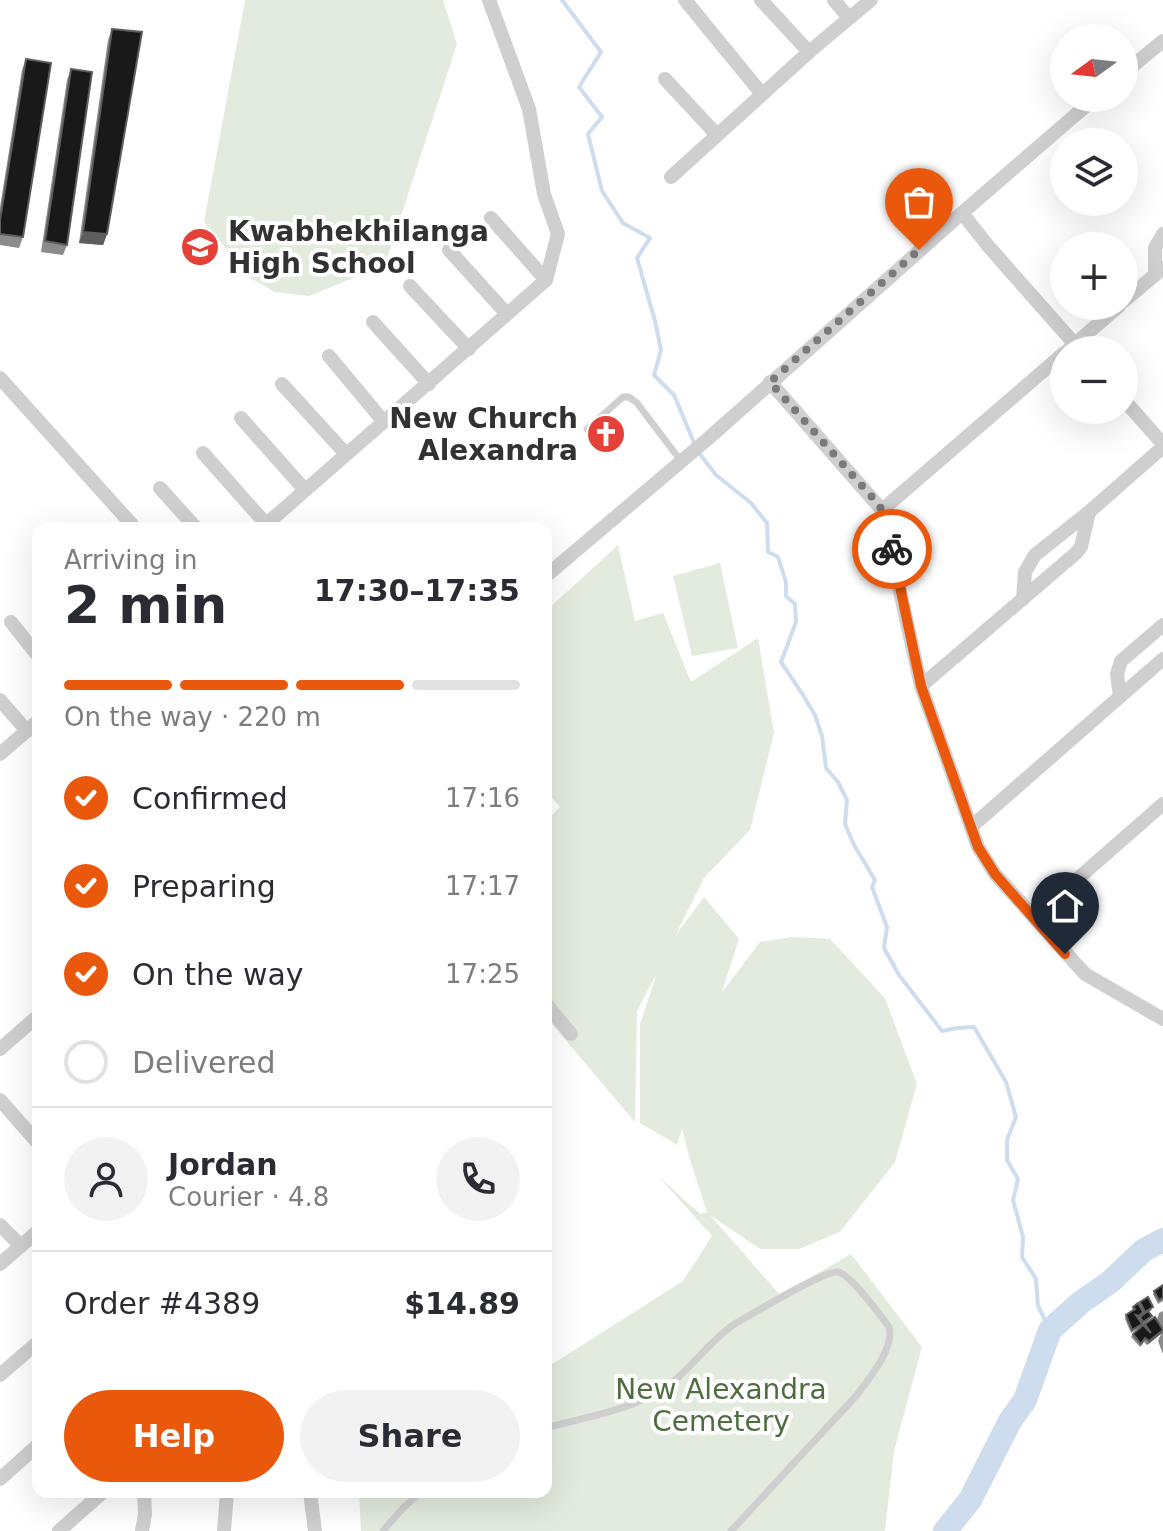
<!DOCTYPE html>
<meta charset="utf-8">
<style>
body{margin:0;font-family:"DejaVu Sans",sans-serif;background:#f2f2f3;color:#2b2b33;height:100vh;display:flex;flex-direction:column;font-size:30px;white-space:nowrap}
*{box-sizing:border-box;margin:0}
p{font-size:26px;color:#7c7c81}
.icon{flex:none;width:44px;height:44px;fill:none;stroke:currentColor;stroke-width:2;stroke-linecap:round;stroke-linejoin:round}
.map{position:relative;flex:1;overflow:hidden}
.sheet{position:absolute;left:32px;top:522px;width:520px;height:976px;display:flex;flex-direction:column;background:#fff;border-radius:16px;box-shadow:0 8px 32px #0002}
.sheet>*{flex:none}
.needle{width:52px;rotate:255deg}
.fabs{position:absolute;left:1050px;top:24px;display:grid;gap:16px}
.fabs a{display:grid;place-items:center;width:88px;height:88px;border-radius:50%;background:#fff;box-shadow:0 8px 32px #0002;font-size:40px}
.pin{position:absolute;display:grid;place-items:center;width:68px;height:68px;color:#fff;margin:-82px -34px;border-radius:50% 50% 50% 0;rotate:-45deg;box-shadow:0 0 8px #0007}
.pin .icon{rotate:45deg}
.courier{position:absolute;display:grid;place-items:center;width:80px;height:80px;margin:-40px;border:6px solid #ea580c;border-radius:50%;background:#fff;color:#222;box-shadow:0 2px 10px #0007}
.overview em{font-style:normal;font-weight:700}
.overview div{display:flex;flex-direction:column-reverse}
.overview{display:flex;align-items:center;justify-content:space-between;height:136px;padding:0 32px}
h1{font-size:52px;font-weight:700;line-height:60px}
.bar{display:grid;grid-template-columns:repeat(4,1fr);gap:12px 8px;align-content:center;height:96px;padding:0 32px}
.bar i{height:10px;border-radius:6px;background:#e1e1e2}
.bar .current{background:#ea580c}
.bar p{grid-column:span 4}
.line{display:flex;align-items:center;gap:20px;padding:0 32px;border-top:2px solid #e1e1e2}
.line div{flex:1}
.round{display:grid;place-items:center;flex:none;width:84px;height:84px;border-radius:42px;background:#f2f2f3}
ol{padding:0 32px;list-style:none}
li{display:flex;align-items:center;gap:24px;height:88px}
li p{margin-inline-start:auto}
li .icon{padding:8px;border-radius:50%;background:#ea580c;color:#fff;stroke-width:4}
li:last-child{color:#7c7c81}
li i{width:44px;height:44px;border:4px solid #e1e1e2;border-radius:50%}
.primary-button{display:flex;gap:16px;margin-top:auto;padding:16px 32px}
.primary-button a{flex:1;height:92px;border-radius:48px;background:#ea580c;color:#fff;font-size:32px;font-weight:700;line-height:92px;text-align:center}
.primary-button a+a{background:#f2f2f3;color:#2b2b33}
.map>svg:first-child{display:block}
.green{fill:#e3ebde}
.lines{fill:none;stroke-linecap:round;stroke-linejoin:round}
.stream{stroke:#cedded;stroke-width:4}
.river{stroke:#cedded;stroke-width:24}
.service{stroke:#cfcfcf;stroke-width:7}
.minor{stroke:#cfcfcf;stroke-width:14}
.wall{fill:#8c8c8c}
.shaded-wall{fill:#5e5e5e}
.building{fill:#191919;stroke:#5e5e5e;stroke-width:2}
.done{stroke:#7a7a7a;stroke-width:8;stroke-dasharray:0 14.4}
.route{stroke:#ea580c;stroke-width:10}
.labels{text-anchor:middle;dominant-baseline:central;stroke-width:8;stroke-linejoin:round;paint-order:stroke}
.poi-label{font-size:28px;font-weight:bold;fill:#323232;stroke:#fff;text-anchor:start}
.park-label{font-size:28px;fill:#4f6e3f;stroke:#fff}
</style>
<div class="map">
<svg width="1163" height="1531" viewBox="0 0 1163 1531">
<rect width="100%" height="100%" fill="#fff"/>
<g class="green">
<polygon points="245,0 443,0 457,44 388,256 363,274 309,296 275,292 245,275 234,258 204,222"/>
<polygon points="618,545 635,621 663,613 691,682 758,638 774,733 750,830 704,878 675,936 704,897 739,939 722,992 760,942 792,937 830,939 885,998 917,1084 895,1162 840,1232 799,1249 760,1249 710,1215 780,1295 851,1254 922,1347 894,1451 885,1531 361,1531 359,1492 546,1492 546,1368 683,1281 712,1236 659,1177 700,1214 707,1212 690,1160 682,1129 677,1145 640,1123 640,1024 657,973 637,1011 635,1122 546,1017 546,821 560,807 546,791 546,611"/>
<polygon points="720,563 738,648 692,656 673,576"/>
</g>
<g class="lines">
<g class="stream">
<polyline points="562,0 601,52 579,87 602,117 588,134 602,191 623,223 650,238 637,258 655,321 661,350 654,375 674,395 695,445"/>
<polyline points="699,453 716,475 751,503 767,523 768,552 778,557 786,582 786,596 795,604 796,622 781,662 803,695 815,715 822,736 826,768 838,782 847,800 845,824 854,845 875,880 872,887 887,927 884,948 899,975 942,1031 957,1028 974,1027 1006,1082 1016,1117 1007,1140 1007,1160 1018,1179 1013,1200 1023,1237 1022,1257 1036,1279 1038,1306 1050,1330"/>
</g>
<polyline class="river" points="945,1531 970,1500 1010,1421 1025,1400 1050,1330 1080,1303 1110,1282 1144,1250 1163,1240"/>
<g class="service">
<polyline points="587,429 623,397 629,397 637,403 681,461"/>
<path d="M546,1428C582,1418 639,1408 668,1386C693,1367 710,1340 736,1323C753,1314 824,1270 838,1272C850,1274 881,1316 889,1327C895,1348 868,1380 856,1396L731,1531"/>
<polyline points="383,1531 403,1508 421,1492"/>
</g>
<g class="minor">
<polyline points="685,0 762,94"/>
<polyline points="761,0 809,52"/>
<polyline points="834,0 849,18"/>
<polyline points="1124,73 1163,41"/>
<polyline points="665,79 717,135"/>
<polyline points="671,177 809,52 871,0"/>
<polyline points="962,213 989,247 1080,350"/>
<polyline points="491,218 546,280"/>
<polyline points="449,250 507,314"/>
<polyline points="1155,275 1155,248 1163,234"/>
<polyline points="410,286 469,349"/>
<polyline points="1124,301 1163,268"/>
<polyline points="373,322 429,384"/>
<polyline points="1068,350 1119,306"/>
<polyline points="329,356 384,422"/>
<polyline points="0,378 135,528"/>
<polyline points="770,382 882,510 921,686 978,847 995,874 1085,974 1163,1019"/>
<polyline points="282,384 346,454"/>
<polyline points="1124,400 1163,444"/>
<polyline points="241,418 305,490"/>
<polyline points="203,453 266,524"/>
<polyline points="160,488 196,528"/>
<polyline points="882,510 1064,353"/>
<polyline points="262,528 546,280 558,234 544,194 529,109 489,0"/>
<polyline points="546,576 710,437 962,213 1095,98"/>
<polyline points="1023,599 1025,572 1035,555 1089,512 1163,447"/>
<polyline points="11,622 38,656"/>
<polyline points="921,686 1075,554 1081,547 1089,512"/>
<polyline points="1120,696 1117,674 1121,661 1163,625"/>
<polyline points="0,700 27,731"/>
<polyline points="0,754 38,721"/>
<polyline points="971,827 1163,659"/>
<polyline points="1034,917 1163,804"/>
<polyline points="546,1004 571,1034"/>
<polyline points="0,1049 38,1016"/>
<polyline points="0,1100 38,1143"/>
<polyline points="0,1225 21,1246"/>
<polyline points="0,1264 38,1231"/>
<polyline points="0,1375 38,1342"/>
<polyline points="0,1479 38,1445"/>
<polyline points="310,1492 315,1531"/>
<polyline points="59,1531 103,1492"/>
<polyline points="142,1531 145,1514 144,1492"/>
<polyline points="224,1531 227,1492"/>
</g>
</g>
<g class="wall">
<polygon points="112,29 107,234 103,245 79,243 108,40"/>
<polygon points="26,59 23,237 19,248 0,245 0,207 22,70"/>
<polygon points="71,69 67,245 63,255 41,252 67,80"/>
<polygon points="1163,1285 1163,1301 1158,1304 1153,1294 1154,1291"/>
<polygon points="1140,1302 1152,1310 1149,1312 1152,1316 1150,1319 1143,1325 1144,1326 1145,1324 1157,1320 1159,1313 1163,1311 1163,1354 1158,1341 1161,1334 1147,1345 1144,1342 1140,1347 1131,1337 1133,1334 1139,1328 1131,1333 1125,1319 1126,1315 1132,1311 1133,1307 1139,1305"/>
</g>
<g class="shaded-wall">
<polygon points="83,232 107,234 103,245 79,243"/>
<polygon points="1163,1330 1162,1333 1147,1345 1149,1341"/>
</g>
<g class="building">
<polygon points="112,29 142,32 107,234 83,232"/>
<polygon points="26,59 51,63 23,237 0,234 0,220"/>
<polygon points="71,69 92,72 67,245 45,241"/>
<polygon points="1163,1285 1163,1298 1159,1300 1154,1291"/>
<polygon points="1148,1297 1153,1307 1145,1312 1140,1302"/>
<polygon points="1138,1303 1143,1312 1139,1316 1136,1315 1142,1324 1132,1330 1126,1315 1135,1309 1133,1307"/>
<polygon points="1148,1311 1152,1316 1143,1322 1140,1317"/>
<polygon points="1155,1317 1163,1330 1149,1341 1145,1338 1141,1344 1133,1334 1143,1325 1151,1333 1145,1324"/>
</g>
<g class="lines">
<polyline class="done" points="892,549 885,516 879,505 770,382 919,250"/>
<polyline class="route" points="892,549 921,686 978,847 995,874 1065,954"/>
</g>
<defs>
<g id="school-disc" transform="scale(2)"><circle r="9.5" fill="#e44139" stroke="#fff"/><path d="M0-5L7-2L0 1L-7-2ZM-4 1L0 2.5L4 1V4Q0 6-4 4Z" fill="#fff"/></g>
<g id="church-disc" transform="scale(2)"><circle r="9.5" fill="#e44139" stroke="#fff"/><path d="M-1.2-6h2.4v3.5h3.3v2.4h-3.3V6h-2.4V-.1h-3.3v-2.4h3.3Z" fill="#fff"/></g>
</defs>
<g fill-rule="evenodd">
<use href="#school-disc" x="200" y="247"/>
<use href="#church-disc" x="606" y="434"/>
</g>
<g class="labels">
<g class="poi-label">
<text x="228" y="231">Kwabhekhilanga<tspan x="228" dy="32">High School</tspan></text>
<text x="578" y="418" text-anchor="end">New Church<tspan x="578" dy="32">Alexandra</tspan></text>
</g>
<g class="park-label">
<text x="721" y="1389">New Alexandra<tspan x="721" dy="32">Cemetery</tspan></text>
</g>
</g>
</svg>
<div class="fabs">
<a><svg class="needle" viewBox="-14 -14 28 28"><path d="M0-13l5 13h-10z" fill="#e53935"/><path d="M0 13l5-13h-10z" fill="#7c7c81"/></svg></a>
<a><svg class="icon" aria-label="layers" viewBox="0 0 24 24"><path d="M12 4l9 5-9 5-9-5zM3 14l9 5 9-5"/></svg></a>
<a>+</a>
<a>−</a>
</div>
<div class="pin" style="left:919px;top:250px;background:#ea580c"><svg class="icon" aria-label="bag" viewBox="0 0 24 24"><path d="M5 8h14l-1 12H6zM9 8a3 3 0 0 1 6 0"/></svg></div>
<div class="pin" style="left:1065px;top:954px;background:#1f2937"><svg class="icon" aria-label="home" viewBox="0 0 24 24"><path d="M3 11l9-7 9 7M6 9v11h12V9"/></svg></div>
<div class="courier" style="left:892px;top:549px"><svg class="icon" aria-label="bike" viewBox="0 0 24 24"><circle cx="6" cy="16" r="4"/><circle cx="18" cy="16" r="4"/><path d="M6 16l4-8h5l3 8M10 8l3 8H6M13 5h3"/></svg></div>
<section class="sheet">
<div class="overview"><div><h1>2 min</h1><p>Arriving in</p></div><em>17:30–17:35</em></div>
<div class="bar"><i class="current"></i><i class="current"></i><i class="current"></i><i></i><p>On the way · 220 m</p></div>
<ol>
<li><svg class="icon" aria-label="check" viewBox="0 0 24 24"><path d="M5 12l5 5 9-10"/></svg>Confirmed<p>17:16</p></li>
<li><svg class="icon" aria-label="check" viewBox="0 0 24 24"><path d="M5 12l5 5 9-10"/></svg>Preparing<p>17:17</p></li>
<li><svg class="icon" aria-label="check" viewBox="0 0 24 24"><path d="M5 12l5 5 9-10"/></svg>On the way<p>17:25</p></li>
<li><i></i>Delivered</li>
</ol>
<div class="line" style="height:144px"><a class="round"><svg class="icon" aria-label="person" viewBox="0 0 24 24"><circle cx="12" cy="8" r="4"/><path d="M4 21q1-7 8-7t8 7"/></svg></a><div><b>Jordan</b><p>Courier · 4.8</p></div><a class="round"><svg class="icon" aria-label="phone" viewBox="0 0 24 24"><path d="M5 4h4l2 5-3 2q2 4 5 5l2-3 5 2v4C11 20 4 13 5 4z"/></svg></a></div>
<div class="line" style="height:104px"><div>Order #4389</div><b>$14.89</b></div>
<div class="primary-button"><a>Help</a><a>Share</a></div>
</section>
</div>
